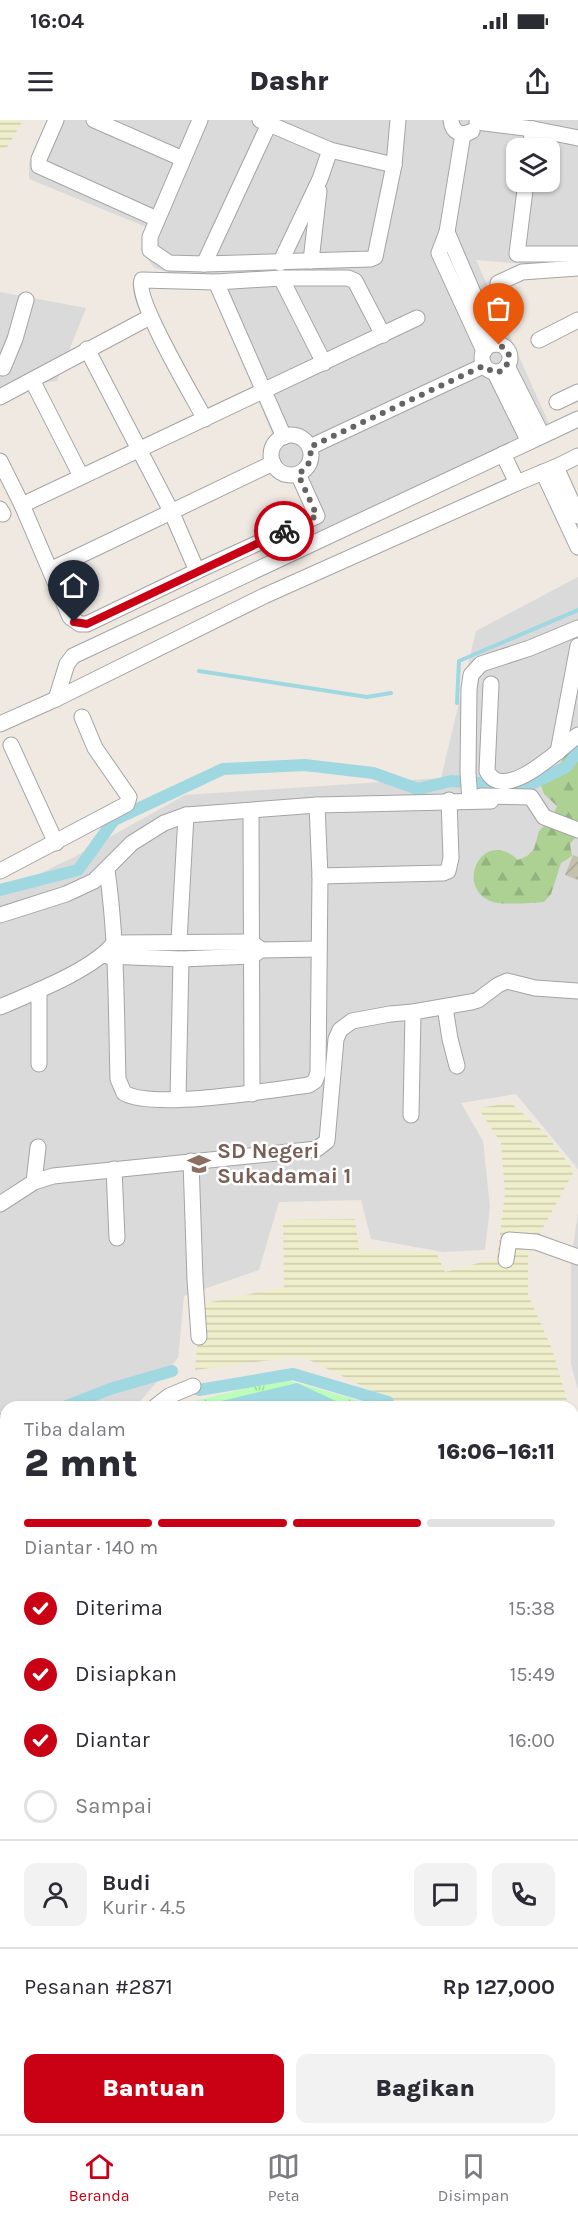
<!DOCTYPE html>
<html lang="id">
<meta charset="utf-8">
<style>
body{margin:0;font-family:Karla,sans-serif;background:#f2f2f3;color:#2b2b33;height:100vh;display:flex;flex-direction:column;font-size:22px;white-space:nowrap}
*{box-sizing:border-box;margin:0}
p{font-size:20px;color:#7c7c81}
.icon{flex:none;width:33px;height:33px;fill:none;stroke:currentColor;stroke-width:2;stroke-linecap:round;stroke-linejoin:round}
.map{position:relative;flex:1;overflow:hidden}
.panel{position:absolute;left:0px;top:1281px;width:579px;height:734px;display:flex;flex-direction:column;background:#fff;border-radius:18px 18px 0 0;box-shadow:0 2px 4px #0004}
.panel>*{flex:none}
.fabs{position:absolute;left:506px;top:18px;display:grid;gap:12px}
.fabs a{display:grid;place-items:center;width:54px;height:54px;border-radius:12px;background:#fff;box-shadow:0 2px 4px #0004;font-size:30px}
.pin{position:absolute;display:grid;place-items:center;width:51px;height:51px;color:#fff;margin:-62px -26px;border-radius:50% 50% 50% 0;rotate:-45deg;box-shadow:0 0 6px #0007}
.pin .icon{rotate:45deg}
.courier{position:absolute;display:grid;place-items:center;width:60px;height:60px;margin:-30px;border:4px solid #ca0015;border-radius:50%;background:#fff;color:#222;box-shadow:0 2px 8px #0007}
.summary em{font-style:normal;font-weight:800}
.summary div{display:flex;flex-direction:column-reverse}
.summary{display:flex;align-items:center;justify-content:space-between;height:102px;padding:0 24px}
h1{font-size:39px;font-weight:800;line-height:45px}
.bar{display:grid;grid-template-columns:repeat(4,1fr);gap:9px 6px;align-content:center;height:72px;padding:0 24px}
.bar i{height:8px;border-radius:4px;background:#e1e1e2}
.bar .on{background:#ca0015}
.bar p{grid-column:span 4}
.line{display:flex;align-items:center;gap:15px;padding:0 24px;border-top:2px solid #e1e1e2}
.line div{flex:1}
.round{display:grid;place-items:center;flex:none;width:63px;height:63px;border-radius:12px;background:#f2f2f3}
ol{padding:0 24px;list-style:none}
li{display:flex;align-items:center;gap:18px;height:66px}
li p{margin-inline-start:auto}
li .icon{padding:6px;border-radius:50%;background:#ca0015;color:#fff;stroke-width:4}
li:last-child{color:#7c7c81}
li i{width:33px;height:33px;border:3px solid #e1e1e2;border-radius:50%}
.cta{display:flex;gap:12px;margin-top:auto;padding:12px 24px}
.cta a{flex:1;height:69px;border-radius:12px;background:#ca0015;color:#fff;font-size:24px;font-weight:800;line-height:69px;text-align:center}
.cta a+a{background:#f2f2f3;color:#2b2b33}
.status{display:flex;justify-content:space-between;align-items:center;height:42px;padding:0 30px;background:#fff;direction:ltr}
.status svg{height:16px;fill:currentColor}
header{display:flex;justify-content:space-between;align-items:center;height:78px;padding:0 24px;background:#fff;font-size:27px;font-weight:800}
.tab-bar{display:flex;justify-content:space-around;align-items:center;height:84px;border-top:2px solid #e1e1e2;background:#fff;font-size:16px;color:#7c7c81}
.tab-bar a{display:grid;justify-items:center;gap:3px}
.tab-bar .on{color:#ca0015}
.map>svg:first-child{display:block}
.residential{fill:#dbdada;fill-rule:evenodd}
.construction{fill:url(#construction-furrows)}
.farmland{fill:url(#farmland-rules)}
.forest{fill:url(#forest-firs)}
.park{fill:url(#park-tufts)}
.water{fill:#9fd8e0}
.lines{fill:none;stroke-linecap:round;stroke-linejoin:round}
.stream{stroke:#9fd8e0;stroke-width:4}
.canal{stroke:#9fd8e0;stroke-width:12}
.minor-casing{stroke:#a4a4a4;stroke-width:17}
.minor{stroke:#fff;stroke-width:15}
.done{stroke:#666462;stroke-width:6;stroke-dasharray:0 10.8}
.route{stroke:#ca0015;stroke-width:8}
.labels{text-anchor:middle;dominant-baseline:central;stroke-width:5;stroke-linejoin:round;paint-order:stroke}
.education-label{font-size:22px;font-weight:bold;fill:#785e54;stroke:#fff;text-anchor:start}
</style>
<div class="status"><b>16:04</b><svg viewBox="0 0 49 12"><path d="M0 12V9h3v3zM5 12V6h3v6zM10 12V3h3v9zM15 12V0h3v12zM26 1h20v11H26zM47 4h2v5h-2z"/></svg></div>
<header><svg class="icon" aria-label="menu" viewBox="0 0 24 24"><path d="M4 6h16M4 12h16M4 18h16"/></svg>Dashr<svg class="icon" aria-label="share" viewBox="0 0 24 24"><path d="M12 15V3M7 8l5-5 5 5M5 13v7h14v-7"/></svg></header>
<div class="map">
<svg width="578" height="2014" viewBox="0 0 578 2014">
<defs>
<pattern id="construction-furrows" width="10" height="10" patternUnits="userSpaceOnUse" patternTransform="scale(1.5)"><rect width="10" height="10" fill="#c4c2ad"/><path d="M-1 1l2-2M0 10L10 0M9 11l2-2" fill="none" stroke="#a8a694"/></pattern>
<pattern id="farmland-rules" width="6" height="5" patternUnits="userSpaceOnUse" patternTransform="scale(1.5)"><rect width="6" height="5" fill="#efeecb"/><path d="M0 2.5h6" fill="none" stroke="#ccccae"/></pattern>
<pattern id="forest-firs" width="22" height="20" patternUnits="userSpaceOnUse" patternTransform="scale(1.5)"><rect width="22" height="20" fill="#acd193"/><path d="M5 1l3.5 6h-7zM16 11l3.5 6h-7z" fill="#94b37e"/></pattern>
<pattern id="park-tufts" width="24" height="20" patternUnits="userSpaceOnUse" patternTransform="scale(1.5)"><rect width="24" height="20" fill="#bcfdba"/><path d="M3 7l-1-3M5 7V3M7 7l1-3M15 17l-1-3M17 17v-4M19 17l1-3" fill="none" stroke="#a1d89f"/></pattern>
</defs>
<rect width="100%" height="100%" fill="#efe9e2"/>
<g class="residential">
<path d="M47,0H578V145L525,144L476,140L550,306L516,319L314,416L295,361L272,355L267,345L265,331L273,316L206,155L170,153L154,148L141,130L146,107L29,59V43ZM516,28H549V62H516Z"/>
<polygon points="0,172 86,188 57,261 0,269"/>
<polygon points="578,457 578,1049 516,974 461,983 483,1021 490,1087 485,1130 443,1132 371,1119 361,1080 279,1082 259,1150 184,1176 178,1238 135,1287 6,1287 6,1413 0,1413 0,773 74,737 185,675 441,658 476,511"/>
<polygon points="578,1093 578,1270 571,1244 571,1140"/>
<polygon points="0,1463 6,1463 6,2008 54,2009 25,2014 0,2014"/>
</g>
<polygon class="construction" points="573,735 578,737 578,760 565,755"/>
<g class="farmland">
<polygon points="0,0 23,0 8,26 0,32"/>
<polygon points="511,983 544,1012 574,1051 528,1135 528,1175 552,1229 569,1287 389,1287 391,1280 301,1236 195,1250 201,1184 284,1167 283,1100 355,1099 359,1130 436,1132 445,1152 497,1138 505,1073 501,1023 478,988"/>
<polygon points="573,1302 578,1319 578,1636 573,1635"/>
</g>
<path class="forest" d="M578,625V706L575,708V718L570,724L572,736L561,743L551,774L544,782C532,783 503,785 493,782C453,769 482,706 518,740L527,736L534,729L539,711L553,696L557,686L544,674L541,665L548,658L557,654L563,637Z"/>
<polygon class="park" points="283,1259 371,1284 370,1287 182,1287 187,1283"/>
<polygon class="water" points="297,1263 349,1287 210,1287 209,1284"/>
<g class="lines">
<g class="stream">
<polyline points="199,551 367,577 391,573"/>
<polyline points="457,583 459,541 578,490"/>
</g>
<g class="canal">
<polyline points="0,770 78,750 114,700 223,649 305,645 373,653 418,669 451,661 493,664 531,664 566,647 578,632"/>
<polyline points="199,1270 293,1254 388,1282"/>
<polyline points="64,1287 110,1269 172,1251"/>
<polyline points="0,1299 6,1299"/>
<polyline points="573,1554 578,1560"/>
</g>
<g class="minor-casing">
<g id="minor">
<polyline points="56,0 39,39 39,46 157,99"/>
<polyline points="94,0 183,39"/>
<polyline points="200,0 150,117 150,130 169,143 204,144 370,139 375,137 394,45 398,0"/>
<polyline points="260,0 330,30 394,45"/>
<path d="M451,0C452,12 461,17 472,11"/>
<polyline points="477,2 533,9 578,18"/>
<polyline points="463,14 447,112 439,133 484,231"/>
<polyline points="530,28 533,9"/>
<polyline points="526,62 517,134 578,134"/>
<polyline points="447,112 495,224"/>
<polyline points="311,141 319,71"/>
<polyline points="280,143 320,59 330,30"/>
<polyline points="204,144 269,4"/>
<polyline points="281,158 324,243"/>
<polyline points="216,162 284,317"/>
<polyline points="498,163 522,152 578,148"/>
<polyline points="539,220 578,200"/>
<circle cx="496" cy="238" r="14"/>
<polyline points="87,229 171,391 197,451"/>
<polyline points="507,246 542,315"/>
<polyline points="3,248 15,219 26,180"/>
<polyline points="495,253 529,322"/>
<polyline points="32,260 81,356"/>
<polyline points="0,277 150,197"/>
<polyline points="557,282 578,272"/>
<path d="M205,299C193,277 134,178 142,160L216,162L281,158H348L355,161L383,215"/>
<circle cx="291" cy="335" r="20"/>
<polyline points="310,327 483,246"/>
<polyline points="503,334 517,363 558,346 578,336"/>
<polyline points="0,341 22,385 70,497 80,504 87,504 197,451 317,396 298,354"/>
<polyline points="556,347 578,396"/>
<polyline points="543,352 578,427"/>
<polyline points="22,385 417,198"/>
<polyline points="0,389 3,394"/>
<polyline points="50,450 273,343"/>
<path d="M491,564L487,651C504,685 562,627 578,615"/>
<polyline points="56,579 67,544 73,536 578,299"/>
<polyline points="0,604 56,579 264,476 517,363"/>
<polyline points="11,625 56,723"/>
<polyline points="558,632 578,526"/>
<polyline points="481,676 531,677 544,697 578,710"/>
<polyline points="470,681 468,652 469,569 471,555 481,544 530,528 578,508"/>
<polyline points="251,691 252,974"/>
<path d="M107,750C117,819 116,889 118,959L124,973C153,990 273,970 309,965L315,961L318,953L320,756L317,685"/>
<polyline points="0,751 127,684 129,677 95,628 82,597"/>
<polyline points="320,756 443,753 448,751 451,738 449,680"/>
<polyline points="0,795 66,774 94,761 132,723 164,703 186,695 317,685 491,681"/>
<polyline points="179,821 186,695"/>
<polyline points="107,836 181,839 252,836 261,830 319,829"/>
<polyline points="39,870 39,944"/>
<path d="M0,887C32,873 93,850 114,823L251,822L259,828"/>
<polyline points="445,887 450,919 457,946"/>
<polyline points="178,979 181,839"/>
<polyline points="411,995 413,892"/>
<polyline points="191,1041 195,1159 199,1217"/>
<polyline points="114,1049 117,1118"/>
<polyline points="34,1062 38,1027"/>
<polyline points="0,1084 34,1062 53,1056 317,1029 327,1021 336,919 340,910 352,901 390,894 413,892 471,882 478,880 498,865 507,861 535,868 578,871"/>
<polyline points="506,1140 509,1120 536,1122 578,1137"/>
<polyline points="155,1287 169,1276 193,1266"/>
<polyline points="0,1321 6,1321"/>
<polyline points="0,1402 6,1402"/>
<polyline points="0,1419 6,1419"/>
<polyline points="0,1437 6,1437"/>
<polyline points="0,1520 6,1520"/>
<polyline points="573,1682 578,1683"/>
<polyline points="0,1724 6,1724"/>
<polyline points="0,1813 6,1813"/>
<polyline points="0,1825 6,1825"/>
<polyline points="575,1854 576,1777"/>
<polyline points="0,1906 6,1906"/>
<polyline points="0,1988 6,1987"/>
<polyline points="465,2014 467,2008"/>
</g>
</g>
<use href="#minor" class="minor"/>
</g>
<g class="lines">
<path class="done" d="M284,411L317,396L298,354C309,347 312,340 310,327L483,246L495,253L504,250L510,238L507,230L499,225"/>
<polyline class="route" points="74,502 87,504 284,411"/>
</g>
<defs>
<g id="school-bare" transform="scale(1.8)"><path d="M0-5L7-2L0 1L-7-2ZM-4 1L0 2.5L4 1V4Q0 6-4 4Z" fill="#8d6e63" stroke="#fff" stroke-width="2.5" paint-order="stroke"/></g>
</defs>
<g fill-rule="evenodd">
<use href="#school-bare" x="199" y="1044"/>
</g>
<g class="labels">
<g class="education-label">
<text x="217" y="1031">SD Negeri<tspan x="217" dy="25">Sukadamai 1</tspan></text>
</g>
</g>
</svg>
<div class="fabs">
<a><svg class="icon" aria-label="layers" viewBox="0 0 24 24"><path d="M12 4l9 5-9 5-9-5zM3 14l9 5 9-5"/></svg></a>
</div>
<div class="pin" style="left:499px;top:225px;background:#ea580c"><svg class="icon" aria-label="bag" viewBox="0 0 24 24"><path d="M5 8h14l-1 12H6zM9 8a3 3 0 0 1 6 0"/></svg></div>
<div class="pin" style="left:74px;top:502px;background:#1f2937"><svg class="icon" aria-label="home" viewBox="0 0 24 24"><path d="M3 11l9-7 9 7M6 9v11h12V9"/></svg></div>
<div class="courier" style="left:284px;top:411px"><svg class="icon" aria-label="bike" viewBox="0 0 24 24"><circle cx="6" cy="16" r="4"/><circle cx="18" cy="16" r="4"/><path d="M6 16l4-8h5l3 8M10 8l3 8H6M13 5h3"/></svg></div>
<section class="panel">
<div class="summary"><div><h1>2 mnt</h1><p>Tiba dalam</p></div><em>16:06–16:11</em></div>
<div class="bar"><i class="on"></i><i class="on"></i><i class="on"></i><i></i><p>Diantar · 140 m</p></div>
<ol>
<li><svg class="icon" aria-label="check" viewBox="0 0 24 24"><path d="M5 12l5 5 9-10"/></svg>Diterima<p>15:38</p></li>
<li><svg class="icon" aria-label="check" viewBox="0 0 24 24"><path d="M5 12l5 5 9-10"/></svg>Disiapkan<p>15:49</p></li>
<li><svg class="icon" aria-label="check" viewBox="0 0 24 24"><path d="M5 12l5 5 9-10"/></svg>Diantar<p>16:00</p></li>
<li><i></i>Sampai</li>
</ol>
<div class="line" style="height:108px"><a class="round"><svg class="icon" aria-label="person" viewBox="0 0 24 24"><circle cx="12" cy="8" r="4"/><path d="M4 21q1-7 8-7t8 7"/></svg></a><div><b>Budi</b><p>Kurir · 4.5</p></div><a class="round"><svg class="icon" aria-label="chat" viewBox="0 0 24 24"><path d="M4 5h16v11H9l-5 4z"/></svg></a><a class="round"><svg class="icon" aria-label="phone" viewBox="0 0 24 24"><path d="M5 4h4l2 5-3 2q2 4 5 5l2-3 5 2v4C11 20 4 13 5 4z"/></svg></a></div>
<div class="line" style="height:78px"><div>Pesanan #2871</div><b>Rp 127,000</b></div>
<div class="cta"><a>Bantuan</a><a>Bagikan</a></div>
</section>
</div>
<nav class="tab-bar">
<a class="on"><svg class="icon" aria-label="home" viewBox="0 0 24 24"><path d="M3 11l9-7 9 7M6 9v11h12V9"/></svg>Beranda</a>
<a><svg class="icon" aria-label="map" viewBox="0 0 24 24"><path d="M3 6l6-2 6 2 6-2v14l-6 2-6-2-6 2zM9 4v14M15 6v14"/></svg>Peta</a>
<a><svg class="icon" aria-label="saved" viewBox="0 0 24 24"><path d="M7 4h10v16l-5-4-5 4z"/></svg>Disimpan</a>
</nav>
